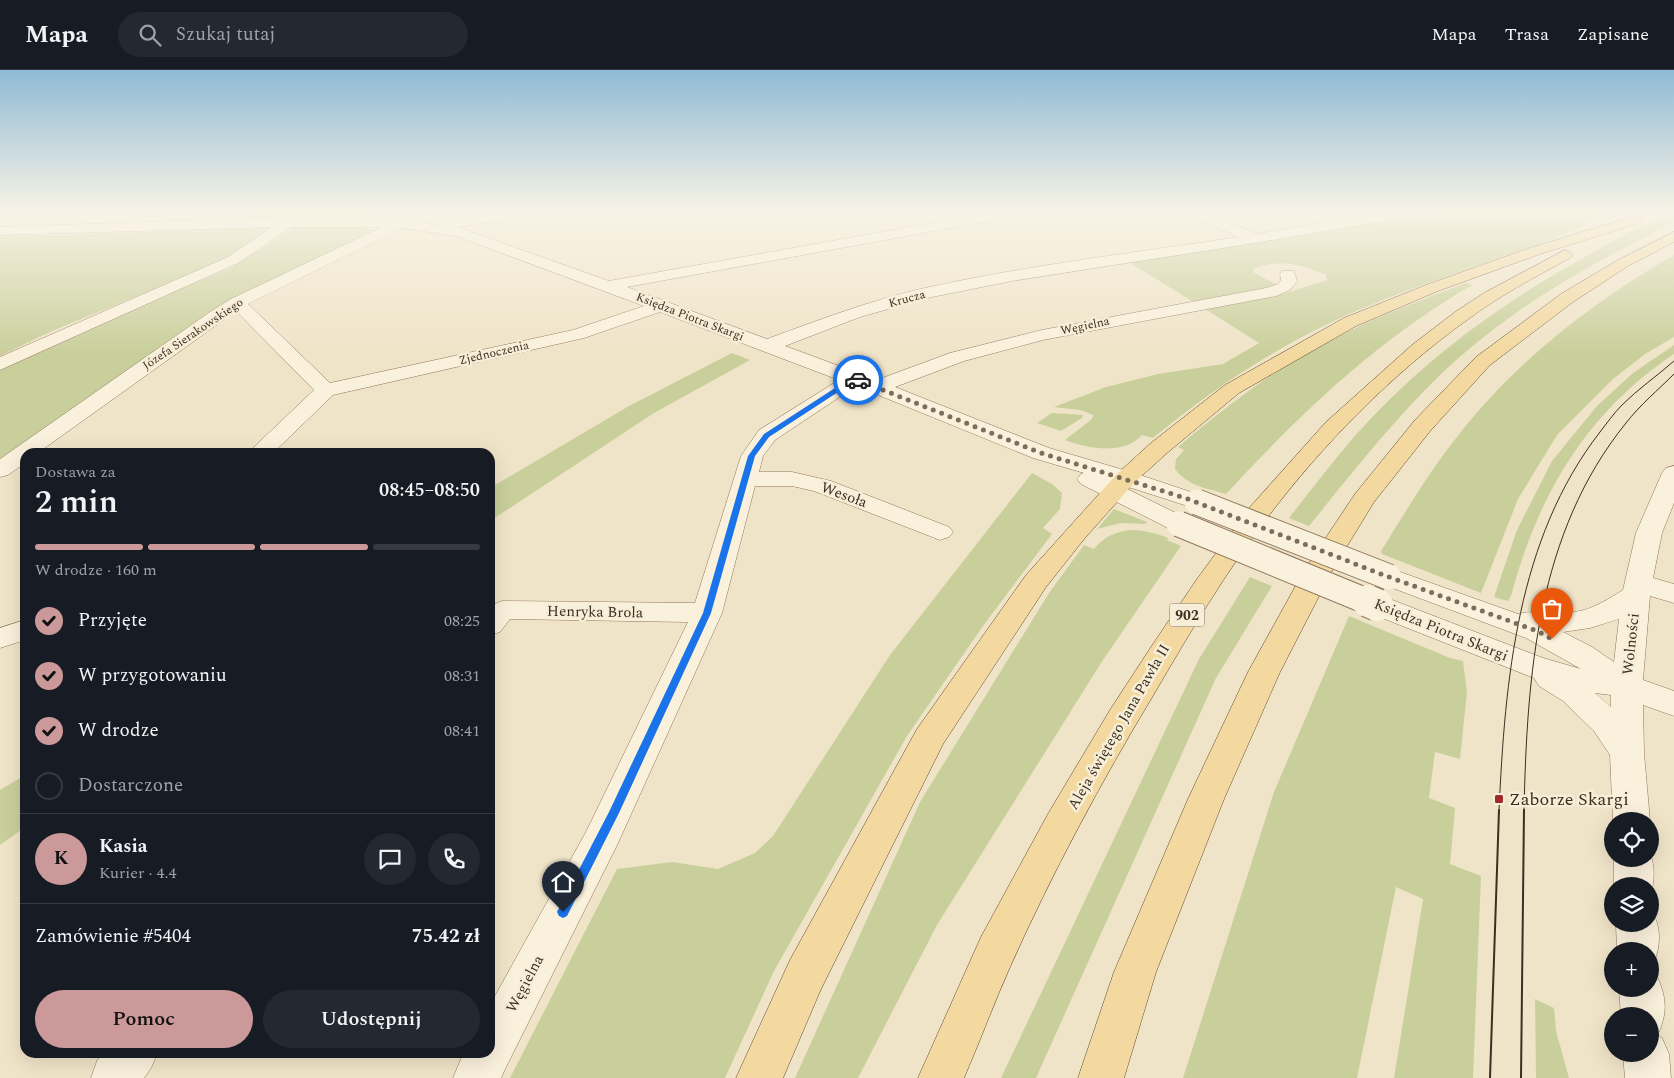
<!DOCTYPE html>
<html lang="pl">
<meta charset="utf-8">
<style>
body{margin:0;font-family:Spectral,serif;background:#242831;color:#f1f3f6;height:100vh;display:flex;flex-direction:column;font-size:19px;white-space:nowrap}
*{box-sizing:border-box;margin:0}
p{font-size:16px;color:#9ea1a6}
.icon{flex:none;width:28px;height:28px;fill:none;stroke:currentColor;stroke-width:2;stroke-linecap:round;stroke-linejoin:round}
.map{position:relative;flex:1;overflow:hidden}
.panel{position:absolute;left:20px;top:378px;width:475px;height:610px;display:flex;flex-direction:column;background:#171b24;border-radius:15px;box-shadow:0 5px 20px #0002}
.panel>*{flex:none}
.fabs{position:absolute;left:1604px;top:742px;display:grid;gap:10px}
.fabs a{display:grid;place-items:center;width:55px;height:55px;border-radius:50%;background:#171b24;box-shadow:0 5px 20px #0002;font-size:25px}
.pin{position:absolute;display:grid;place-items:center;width:42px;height:42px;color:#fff;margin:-51px -21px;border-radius:50% 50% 50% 0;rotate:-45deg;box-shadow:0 0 5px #0007}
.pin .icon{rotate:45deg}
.courier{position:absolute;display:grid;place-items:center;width:50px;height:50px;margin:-25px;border:4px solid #1a73e8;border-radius:50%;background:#fff;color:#222;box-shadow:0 1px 6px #0007}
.headline em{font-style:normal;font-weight:600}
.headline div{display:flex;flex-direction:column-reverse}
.headline{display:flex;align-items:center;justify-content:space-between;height:85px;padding:0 15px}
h1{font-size:32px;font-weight:600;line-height:38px}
.bar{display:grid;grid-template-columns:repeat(4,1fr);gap:8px 5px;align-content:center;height:60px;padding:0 15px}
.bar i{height:6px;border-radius:4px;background:#363941}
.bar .on{background:#cc999b}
.bar p{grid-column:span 4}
.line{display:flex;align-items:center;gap:12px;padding:0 15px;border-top:1px solid #363941}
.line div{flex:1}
.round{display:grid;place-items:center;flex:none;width:52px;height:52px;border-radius:26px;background:#242831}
ol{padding:0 15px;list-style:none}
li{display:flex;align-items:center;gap:15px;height:55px}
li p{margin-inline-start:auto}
li .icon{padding:5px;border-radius:50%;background:#cc999b;color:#111;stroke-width:4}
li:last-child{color:#9ea1a6}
li i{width:28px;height:28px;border:2px solid #363941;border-radius:50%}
.primary-button{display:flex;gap:10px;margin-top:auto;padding:10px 15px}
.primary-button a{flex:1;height:58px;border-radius:30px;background:#cc999b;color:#111;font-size:20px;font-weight:600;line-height:58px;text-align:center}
.primary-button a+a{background:#242831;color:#f1f3f6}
header{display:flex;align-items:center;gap:30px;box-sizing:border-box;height:70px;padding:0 25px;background:#171b24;border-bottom:1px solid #363941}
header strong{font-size:24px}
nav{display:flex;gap:28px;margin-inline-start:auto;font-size:18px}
.search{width:350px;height:45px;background:#242831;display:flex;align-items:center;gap:12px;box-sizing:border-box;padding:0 18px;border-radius:28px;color:#9ea1a6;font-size:19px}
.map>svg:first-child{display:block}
.green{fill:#c9cf9b}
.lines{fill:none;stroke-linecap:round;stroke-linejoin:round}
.minor-casing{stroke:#8d765c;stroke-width:1}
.major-casing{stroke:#5b4430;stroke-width:1}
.minor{fill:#faf1dc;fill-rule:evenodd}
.major{fill:#f3d9a0;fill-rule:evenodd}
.tram-far1{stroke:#3d2e20;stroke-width:1}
.tram{stroke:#3d2e20;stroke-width:2}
.minor-bridge-far1-casing{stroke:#8d765c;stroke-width:27;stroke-linecap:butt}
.minor-bridge-casing{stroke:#8d765c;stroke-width:34;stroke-linecap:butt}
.minor-bridge-far1{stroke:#faf1dc;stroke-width:25}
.minor-bridge{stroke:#faf1dc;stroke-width:32}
.route{fill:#1a73e8}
.done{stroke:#7c6e5b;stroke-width:5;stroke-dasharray:0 9}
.poi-dot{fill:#9e2a2b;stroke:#f7eed8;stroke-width:2}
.labels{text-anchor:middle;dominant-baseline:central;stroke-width:5;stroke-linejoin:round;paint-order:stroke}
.far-street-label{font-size:12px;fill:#3d2e20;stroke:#f7eed8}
.shield{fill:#f7eed8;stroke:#756857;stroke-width:1}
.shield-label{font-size:14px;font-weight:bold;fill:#3d2e20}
.street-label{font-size:15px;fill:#3d2e20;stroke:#f7eed8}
.near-poi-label{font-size:18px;fill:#3d2e20;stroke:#f7eed8;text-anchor:start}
</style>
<header>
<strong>Mapa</strong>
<div class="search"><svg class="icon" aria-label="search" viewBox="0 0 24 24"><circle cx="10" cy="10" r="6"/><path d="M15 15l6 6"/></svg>Szukaj tutaj</div>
<nav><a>Mapa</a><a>Trasa</a><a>Zapisane</a></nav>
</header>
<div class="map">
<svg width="1674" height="1008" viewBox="0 0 1674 1008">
<rect width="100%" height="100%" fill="#f0e4c8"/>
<g class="green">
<polygon points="256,143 379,143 370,145 248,147"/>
<path d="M1439,143H1609C1586,154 1563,165 1540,174C1471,199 1400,220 1334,251C1268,282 1209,322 1153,368L1142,365C1139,368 1134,372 1130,374C1110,383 1084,377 1065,370L1092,349L1093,345L1080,340L1054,337L1106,317L1158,304L1223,294L1259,273L1205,239L1286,223L1327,210L1326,205C1301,194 1279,188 1253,199V202L1275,214L1274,217L1195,233L1129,192Z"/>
<path d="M1674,143V153C1590,193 1508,240 1440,305C1392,352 1351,404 1309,456L1289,448C1310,421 1331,394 1353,368C1421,291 1502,232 1592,183C1614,171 1652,149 1674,143Z"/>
<polygon points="267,157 272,158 223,191 52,261 0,286 0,167"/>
<polygon points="295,157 350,157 376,160 220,237 0,390 0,299 166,225 229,199"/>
<path d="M1674,185V267L1645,284L1613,309L1557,365L1518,429L1481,523L1382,484L1381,481C1405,443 1428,403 1457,367C1516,291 1591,233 1674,185Z"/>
<path d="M1466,213L1472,215C1376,271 1301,343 1226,424C1207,418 1189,417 1175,399L1176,389L1184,380L1178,377C1226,336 1276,298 1333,269C1376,247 1421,230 1466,213Z"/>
<path d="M1674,275V284C1586,343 1538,425 1511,526L1508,531L1494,527L1517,460L1552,391L1597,336L1633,303Z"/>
<polygon points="732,283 750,290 654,343 490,451 490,418 629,336"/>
<polygon points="1052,343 1083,345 1082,348 1061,361 1037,353"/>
<polygon points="1032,403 1052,414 1062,423 1060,439 1043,458 1052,464 983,556 907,666 774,901 725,1008 510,1008 617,799 672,792 718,799 755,783 773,766 890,585"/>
<polygon points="1114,439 1147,452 1145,454 1121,453 1097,459"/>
<path d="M1131,460C1144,460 1156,463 1168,468L1167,470L1181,476L1101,593L937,855L858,1008H795L920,732L1049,523L1084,475L1094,479C1105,466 1115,462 1131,460Z"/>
<polygon points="1250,507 1272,516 1216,608 1036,1008 1001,1008 1199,589"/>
<polygon points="1349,546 1450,588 1463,591 1467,622 1460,689 1435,682 1429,728 1455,738 1450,794 1481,806 1473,1008 1394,1008 1423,829 1396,817 1357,1008 1183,1008 1274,722"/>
<polygon points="25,705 25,757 0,775 0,720"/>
<polygon points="1535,929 1554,938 1556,961 1569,1008 1536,1008"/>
</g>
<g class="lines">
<g class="minor-casing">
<g id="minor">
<path d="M498,143H533L526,147L457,157L609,211L988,143H1018L1011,147L627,217L767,269C819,250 871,230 925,218C1029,195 1134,183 1239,167L1191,146L1189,143H1208L1257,164L1383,143H1415L1408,147L1255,173L1012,211L927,228L860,247L785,276L877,310L950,283L1042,260L1266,218L1278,214L1281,210L1280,204L1282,201H1294L1297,211L1290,220L1276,226L1043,270L964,291L895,317L1049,378L1134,403L1206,427L1209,432L1206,437L1197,439L1113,412L1188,449L1192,454L1188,459L1179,462L1170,459L1081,414L1077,409L1081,404L1084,403L1033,388L856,316L775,370L763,386L759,402H792L831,411L949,457L953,462L949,467L940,470L814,421L792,416H755L722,543L618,773L506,997L501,1008H453L464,982H490V935L586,762L688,552L510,549L500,562L490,565V536L502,531L695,533L741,386L759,360L839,310L660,242L584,268L333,325L274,382H251L254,377L314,320L236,241L39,382H25V393L8,405L0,407V389L210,242L231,229L382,157H291L238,193L0,300V287L228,187L272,157L0,165V157L290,147L399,149L439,155L446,151ZM402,158L456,166L644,236L573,260L330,313L248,234Z"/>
<path d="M1674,396V433L1662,463L1653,508L1674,514V533L1650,526L1643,610L1674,621V646L1643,635L1644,683L1650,751H1613L1610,685L1594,661L1563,631L1539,616L1534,608L1367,542L1363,535L1367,528L1377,526L1387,528L1543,588L1581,599L1526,568L1379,513L1375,507L1379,501L1389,498L1518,544C1529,541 1539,543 1549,543C1584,544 1594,538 1623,520L1636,463L1662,403L1666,398ZM1619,549L1614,592L1592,577L1563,562L1590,558ZM1595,623L1611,625V637Z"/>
<polygon points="25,550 25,570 0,578 0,558"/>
<path d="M1650,784C1655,795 1655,813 1650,824V816H1614V789H1650Z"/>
<path d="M1650,840C1663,855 1660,879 1653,895L1650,896V881H1617L1616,854H1650Z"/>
<path d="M1650,901L1656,904C1666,926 1668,940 1659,962L1653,964L1662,968L1669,984L1671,1008H1625L1623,984H1650V946H1621L1619,919H1650Z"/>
<polygon points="105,982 158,982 151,998 144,1008 91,1008 97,991"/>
</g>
</g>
<g class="major-casing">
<g id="major">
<polygon points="1635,146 1642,150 1640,153 1540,184 1438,221 1356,256 1239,323 1167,383 1134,413 1085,468 1046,517 943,674 821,919 783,1008 736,1008 790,890 917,659 1026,505 1118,403 1151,373 1225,315 1344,248 1426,215 1530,178"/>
<polygon points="1674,162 1674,172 1628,196 1573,232 1490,295 1431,360 1374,432 1333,499 1280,602 1224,729 1156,902 1124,1008 1078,1008 1114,902 1188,729 1248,602 1305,499 1355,424 1415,350 1476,287 1561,224 1618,190"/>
<path d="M1565,180L1570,182L1573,185L1570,188C1535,207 1499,226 1467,250C1392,304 1323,374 1267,448C1225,503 1189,564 1154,624C1101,712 1052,803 1010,897C994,933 980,971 964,1008H918L981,867L1048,744L1110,640L1153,574L1197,509L1250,437L1326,352L1412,275L1455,242L1484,223Z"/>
</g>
</g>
<use href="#minor" class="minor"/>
<use href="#major" class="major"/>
<g class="tram-far1">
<path d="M1499,741C1505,610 1517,469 1600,362C1607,353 1614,343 1622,335C1638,319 1657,306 1674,291"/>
<path d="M1524,741C1527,605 1537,463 1626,353C1640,335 1658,320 1674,304"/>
</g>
<g class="tram">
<polyline points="1490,1008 1499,740"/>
<polyline points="1521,1008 1524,740"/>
</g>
<g class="minor-bridge-far1-casing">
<g id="minor-bridge-far1">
<polyline points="1197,432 1389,507"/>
<polyline points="1179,454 1371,533"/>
</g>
</g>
<g class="minor-bridge-casing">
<polyline id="minor-bridge" points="1368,531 1377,535"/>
</g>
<use href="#minor-bridge-far1" class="minor-bridge-far1"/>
<use href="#minor-bridge" class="minor-bridge"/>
</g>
<linearGradient id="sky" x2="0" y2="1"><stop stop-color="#8fbad6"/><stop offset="0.5" stop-color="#f8f3e6"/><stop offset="1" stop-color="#f8f3e6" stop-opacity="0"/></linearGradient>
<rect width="1674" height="284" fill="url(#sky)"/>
<polygon class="route" points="852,307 861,310 855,311 769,367 755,386 711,543 619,743 567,846 563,848 559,846 557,842 559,838 609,742 703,543 748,386 764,364"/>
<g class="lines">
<polyline class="done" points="858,310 1041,383 1185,428 1389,507 1537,561 1552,569"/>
</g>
<rect class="poi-dot" x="1494" y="724" width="10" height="10" rx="2.5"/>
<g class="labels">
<g class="far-street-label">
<text transform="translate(907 229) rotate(-15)">Krucza</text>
<text transform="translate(690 247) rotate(21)">Księdza Piotra Skargi</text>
<text transform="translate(1085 256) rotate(-12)">Węgielna</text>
<text transform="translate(193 264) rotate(-34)">Józefa Sierakowskiego</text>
<text transform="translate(494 283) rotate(-13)">Zjednoczenia</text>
</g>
<rect class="shield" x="1169.5" y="533.5" width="35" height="23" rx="4"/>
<g class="shield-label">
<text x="1187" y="545">902</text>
</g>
<g class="street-label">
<text transform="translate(844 425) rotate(20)">Wesoła</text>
<text transform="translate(595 542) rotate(1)">Henryka Brola</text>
<text transform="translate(1441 560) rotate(22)">Księdza Piotra Skargi</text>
<text transform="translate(1631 574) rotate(-84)">Wolności</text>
<text transform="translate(1119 657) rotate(-60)">Aleja świętego Jana Pawła II</text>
<text transform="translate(525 914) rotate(-62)">Węgielna</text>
</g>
<g class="near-poi-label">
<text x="1509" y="729">Zaborze Skargi</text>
</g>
</g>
</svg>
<div class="fabs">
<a><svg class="icon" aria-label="locate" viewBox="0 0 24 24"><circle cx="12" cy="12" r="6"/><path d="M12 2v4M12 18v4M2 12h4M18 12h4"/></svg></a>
<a><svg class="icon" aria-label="layers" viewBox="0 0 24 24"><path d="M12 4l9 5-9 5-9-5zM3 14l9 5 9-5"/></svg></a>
<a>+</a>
<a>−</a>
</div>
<div class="pin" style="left:1552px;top:569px;background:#ea580c"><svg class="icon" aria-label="bag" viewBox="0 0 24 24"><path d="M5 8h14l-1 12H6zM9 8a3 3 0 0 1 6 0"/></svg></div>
<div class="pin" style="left:563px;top:842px;background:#1f2937"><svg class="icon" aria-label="home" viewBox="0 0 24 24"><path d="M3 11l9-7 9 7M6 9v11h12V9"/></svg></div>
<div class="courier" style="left:858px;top:310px"><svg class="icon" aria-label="car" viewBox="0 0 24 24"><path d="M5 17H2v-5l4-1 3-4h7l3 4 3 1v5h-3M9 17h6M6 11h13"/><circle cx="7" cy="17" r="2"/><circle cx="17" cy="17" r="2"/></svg></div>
<section class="panel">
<div class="headline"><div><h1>2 min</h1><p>Dostawa za</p></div><em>08:45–08:50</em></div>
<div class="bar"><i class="on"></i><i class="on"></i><i class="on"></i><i></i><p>W drodze · 160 m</p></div>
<ol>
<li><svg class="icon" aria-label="check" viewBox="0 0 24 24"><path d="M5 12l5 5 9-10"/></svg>Przyjęte<p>08:25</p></li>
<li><svg class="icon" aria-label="check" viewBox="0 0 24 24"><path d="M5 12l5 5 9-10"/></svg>W przygotowaniu<p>08:31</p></li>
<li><svg class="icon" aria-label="check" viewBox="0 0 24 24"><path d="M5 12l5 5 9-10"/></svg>W drodze<p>08:41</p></li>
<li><i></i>Dostarczone</li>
</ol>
<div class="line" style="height:90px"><b class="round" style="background:#cc999b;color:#111">K</b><div><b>Kasia</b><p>Kurier · 4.4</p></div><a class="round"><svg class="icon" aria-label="chat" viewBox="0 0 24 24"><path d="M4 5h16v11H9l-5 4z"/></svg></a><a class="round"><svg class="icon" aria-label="phone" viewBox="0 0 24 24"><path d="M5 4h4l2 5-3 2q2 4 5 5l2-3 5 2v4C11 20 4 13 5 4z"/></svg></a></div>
<div class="line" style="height:65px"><div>Zamówienie #5404</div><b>75.42 zł</b></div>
<div class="primary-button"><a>Pomoc</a><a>Udostępnij</a></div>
</section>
</div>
